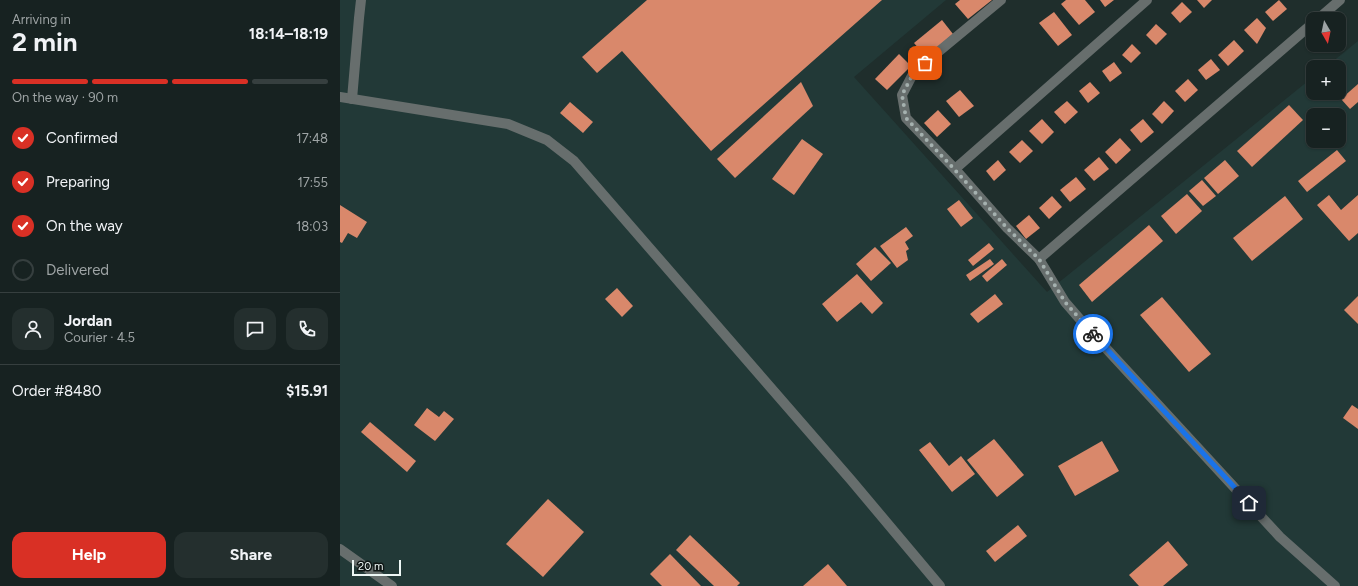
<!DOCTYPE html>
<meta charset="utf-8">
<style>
body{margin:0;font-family:Figtree,sans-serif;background:#242f2e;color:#f1f3f6;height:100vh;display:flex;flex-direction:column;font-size:15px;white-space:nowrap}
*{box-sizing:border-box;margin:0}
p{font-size:13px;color:#9ea4a5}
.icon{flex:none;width:22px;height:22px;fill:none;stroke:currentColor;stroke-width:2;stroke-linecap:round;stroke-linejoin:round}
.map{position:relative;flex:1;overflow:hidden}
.side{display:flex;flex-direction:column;background:#172221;width:340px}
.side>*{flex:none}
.needle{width:26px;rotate:171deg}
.fabs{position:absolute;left:966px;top:12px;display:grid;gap:8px}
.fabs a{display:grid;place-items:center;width:40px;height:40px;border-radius:8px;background:#172221;box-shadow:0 1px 3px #0004,0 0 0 1px #363f3f;font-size:20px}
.scale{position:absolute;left:12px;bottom:10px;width:49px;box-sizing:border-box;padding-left:4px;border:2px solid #edf7f5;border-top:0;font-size:11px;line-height:14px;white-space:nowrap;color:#edf7f5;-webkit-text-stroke:3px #0e1514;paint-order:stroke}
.pin{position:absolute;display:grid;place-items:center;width:34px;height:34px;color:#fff;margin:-17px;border-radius:8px;box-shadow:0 2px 6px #0006}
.courier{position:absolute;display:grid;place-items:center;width:40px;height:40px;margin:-20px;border:3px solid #1a73e8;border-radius:50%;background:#fff;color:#222;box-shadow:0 1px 5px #0007}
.overview em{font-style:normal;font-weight:700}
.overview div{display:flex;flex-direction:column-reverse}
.overview{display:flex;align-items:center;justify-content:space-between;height:68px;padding:0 12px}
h1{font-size:26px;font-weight:700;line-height:30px}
.bar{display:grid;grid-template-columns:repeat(4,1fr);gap:6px 4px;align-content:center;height:48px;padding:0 12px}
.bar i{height:5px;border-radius:3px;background:#363f3f}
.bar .on{background:#d93025}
.bar p{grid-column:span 4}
.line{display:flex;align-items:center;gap:10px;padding:0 12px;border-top:1px solid #363f3f}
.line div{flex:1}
.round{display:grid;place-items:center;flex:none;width:42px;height:42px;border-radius:12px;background:#242f2e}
ol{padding:0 12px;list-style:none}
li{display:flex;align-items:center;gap:12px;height:44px}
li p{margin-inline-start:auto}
li .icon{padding:4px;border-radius:50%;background:#d93025;color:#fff;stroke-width:4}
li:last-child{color:#9ea4a5}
li i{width:22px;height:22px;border:2px solid #363f3f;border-radius:50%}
.button{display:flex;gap:8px;margin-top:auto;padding:8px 12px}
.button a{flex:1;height:46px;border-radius:12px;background:#d93025;color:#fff;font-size:16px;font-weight:700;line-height:46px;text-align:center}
.button a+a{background:#242f2e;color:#f1f3f6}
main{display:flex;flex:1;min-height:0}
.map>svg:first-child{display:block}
.built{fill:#223937;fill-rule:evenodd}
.building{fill:#d9886b}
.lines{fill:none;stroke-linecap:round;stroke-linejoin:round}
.minor{stroke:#676e6d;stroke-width:10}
.done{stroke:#a5b1af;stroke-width:4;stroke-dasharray:0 7.2}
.route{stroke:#1a73e8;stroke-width:5}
</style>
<main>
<section class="side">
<div class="overview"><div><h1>2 min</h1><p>Arriving in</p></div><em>18:14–18:19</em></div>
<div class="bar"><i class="on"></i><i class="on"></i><i class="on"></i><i></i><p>On the way · 90 m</p></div>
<ol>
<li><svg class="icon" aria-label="check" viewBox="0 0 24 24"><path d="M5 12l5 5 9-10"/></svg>Confirmed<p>17:48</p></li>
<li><svg class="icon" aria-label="check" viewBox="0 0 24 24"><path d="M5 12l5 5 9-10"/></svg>Preparing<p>17:55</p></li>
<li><svg class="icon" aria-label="check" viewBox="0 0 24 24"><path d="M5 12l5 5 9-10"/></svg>On the way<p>18:03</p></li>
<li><i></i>Delivered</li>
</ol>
<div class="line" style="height:72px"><a class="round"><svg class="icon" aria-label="person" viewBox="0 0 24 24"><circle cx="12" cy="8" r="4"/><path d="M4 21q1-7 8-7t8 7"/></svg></a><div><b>Jordan</b><p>Courier · 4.5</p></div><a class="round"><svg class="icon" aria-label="chat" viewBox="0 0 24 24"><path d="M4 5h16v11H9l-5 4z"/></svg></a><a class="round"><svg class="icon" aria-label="phone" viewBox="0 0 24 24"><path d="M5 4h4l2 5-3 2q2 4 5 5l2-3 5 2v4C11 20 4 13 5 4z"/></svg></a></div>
<div class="line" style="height:52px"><div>Order #8480</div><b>$15.91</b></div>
<div class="button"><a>Help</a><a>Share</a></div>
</section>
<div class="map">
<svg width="1018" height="586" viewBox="0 0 1018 586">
<rect width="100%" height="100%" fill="#1f2e2c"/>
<path class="built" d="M0,0H606L514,77L707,292L973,77V93H999V67H986L1018,41V586H0ZM973,115H999V141H973Z"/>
<g class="building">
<polygon points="307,0 542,0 371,151 282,51 257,73 242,57"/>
<polygon points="620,0 652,0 628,19 615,4"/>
<polygon points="726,0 745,0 755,12 739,25 721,4"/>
<polygon points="760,0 774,0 765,7"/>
<polygon points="857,0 872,0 864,8"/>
<polygon points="939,0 947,9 933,21 925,12"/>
<polygon points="842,2 852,12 840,23 831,13"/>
<polygon points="714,12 732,35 718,46 699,23"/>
<polygon points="917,18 926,28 917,44 904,30"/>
<polygon points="602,20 613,34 586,57 574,43"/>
<polygon points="816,24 827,34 816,45 806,35"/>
<polygon points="894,40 904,51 888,66 878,55"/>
<polygon points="792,44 801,53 791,63 782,55"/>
<polygon points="559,54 571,66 547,90 535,79"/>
<polygon points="871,59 880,70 866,80 858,70"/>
<polygon points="774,62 782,73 770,82 762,71"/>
<polygon points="848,79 858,90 845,102 835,91"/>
<polygon points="461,82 473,106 395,178 377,159"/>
<polygon points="750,82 760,93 748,103 739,91"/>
<polygon points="1018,84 1018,102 1010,109 1001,99"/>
<polygon points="620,90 634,106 619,117 606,101"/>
<polygon points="727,101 738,112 725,124 714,112"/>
<polygon points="824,101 834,111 822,124 812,114"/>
<polygon points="230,102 253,122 243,133 220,113"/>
<polygon points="949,105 963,120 912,167 897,151"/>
<polygon points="598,110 611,124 597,137 584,123"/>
<polygon points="702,119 714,132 702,144 689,131"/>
<polygon points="803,119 814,132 801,143 790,130"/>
<polygon points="780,138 791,150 776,164 765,152"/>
<polygon points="462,139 483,154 454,195 432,179"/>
<polygon points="682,140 693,151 680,163 669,152"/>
<polygon points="997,150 1006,161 967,192 958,181"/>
<polygon points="759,157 769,169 754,181 744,170"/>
<polygon points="658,160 666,170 654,181 646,171"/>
<polygon points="885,160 899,176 878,194 864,178"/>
<polygon points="736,177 746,189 730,202 720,190"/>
<polygon points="862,180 876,196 863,206 849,191"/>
<polygon points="847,194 862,211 836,234 821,216"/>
<polygon points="989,195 1001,210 1018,195 1018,233 1009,241 977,205"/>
<polygon points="712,196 722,207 709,219 699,208"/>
<polygon points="945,196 963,219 912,261 893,238"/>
<polygon points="619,200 633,218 621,227 607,209"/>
<polygon points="0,205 27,222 17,238 8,233 2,243 0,242"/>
<polygon points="689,215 700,228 686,239 676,226"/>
<polygon points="809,225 823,241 752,302 739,285"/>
<polygon points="566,227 573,236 565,242 569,249 566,251 568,260 557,268 540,246"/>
<polygon points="649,243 654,249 633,266 628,260"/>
<polygon points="535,247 551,263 531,281 516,264"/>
<polygon points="650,259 654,264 630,281 626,275"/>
<polygon points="662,259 667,265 647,282 642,276"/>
<polygon points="517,274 543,303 532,314 521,302 497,322 482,304"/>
<polygon points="277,288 293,306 282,317 265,299"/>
<polygon points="655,294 663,304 638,323 630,314"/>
<polygon points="1018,296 1018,324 1004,310"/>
<polygon points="822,297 871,354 849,372 800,315"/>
<polygon points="1012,405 1018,409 1018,429 1003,418"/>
<polygon points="87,408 99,417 104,411 114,419 95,441 74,425"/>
<polygon points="30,422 76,461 67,472 21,432"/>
<polygon points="654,439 684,475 657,497 627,460"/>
<polygon points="762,441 779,471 735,496 718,466"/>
<polygon points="590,442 609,466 621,456 635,474 612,492 579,450"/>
<polygon points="208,499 244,532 203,577 166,544"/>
<polygon points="678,525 687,536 655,562 646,551"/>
<polygon points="350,535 400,583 397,586 374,586 336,550"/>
<polygon points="828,541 848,565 823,586 799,586 789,575"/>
<polygon points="330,554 361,586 322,586 310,574"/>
<polygon points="488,564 507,586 463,586"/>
</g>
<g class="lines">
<g class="minor">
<polyline points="661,0 574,72 562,95 566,118 615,169 667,228 699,259 725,302 751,332 940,537 995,586"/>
<polyline points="978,19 1000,0"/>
<polyline points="0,97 168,124 207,140 234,161 511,480 600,586"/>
<polyline points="12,99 19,18 21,0"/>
<polyline points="615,169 807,0"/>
<polyline points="699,259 973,23"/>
<polyline points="0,549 52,586"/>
</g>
</g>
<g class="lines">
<polyline class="done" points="585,63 574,72 562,95 566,118 615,170 667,228 699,259 725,302 753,334"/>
<polyline class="route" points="753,334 909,503"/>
</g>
</svg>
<div class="fabs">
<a><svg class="needle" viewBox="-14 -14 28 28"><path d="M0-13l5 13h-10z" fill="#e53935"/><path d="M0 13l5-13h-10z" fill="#9ea4a5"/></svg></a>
<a>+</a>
<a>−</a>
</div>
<div class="scale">20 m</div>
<div class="pin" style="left:585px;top:63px;background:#ea580c"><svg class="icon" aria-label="bag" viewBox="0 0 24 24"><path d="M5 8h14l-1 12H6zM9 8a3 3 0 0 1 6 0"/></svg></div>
<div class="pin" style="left:909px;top:503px;background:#1f2937"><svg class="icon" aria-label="home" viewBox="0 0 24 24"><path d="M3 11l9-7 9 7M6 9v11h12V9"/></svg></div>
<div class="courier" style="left:753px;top:334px"><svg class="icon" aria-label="bike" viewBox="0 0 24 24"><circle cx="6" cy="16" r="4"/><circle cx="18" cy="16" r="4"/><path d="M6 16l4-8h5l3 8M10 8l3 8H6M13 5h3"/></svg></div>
</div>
</main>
